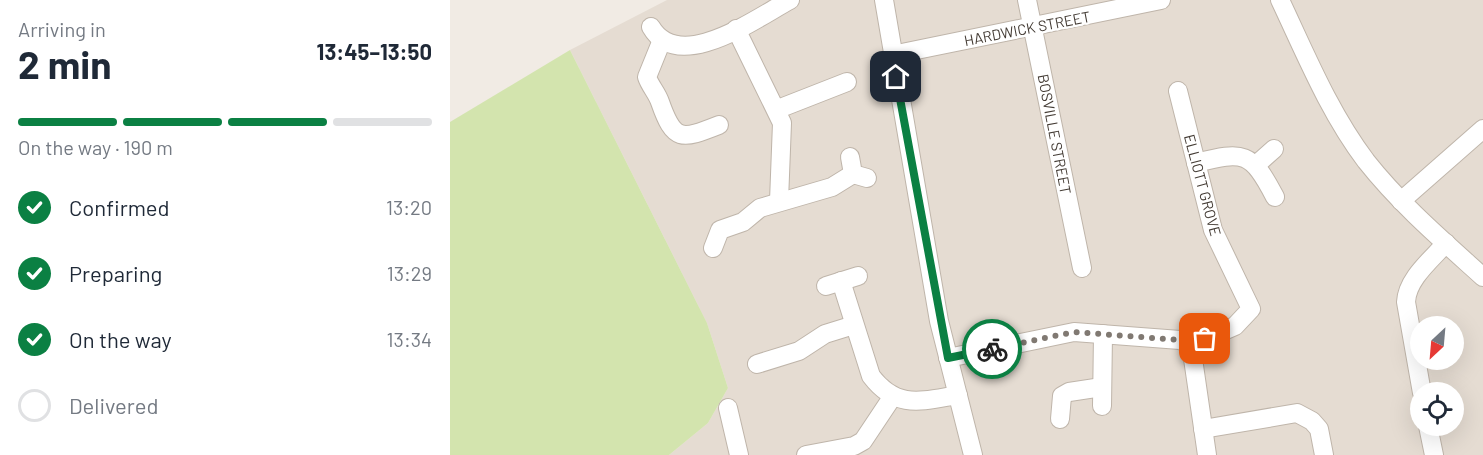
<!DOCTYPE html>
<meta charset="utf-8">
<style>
body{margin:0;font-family:Barlow,sans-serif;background:#f2f2f3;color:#1f2937;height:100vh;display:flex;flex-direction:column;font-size:22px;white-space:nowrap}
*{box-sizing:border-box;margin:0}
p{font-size:20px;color:#747a83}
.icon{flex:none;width:33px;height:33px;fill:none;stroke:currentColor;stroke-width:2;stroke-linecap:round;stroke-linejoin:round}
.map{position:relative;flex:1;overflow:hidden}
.side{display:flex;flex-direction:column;background:#fff;width:450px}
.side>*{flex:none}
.needle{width:39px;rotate:206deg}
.controls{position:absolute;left:960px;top:316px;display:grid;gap:12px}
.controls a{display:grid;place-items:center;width:54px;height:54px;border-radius:50%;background:#fff;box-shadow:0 6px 24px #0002;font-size:30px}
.pin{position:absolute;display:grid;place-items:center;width:51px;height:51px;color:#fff;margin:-26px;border-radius:12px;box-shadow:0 3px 9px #0006}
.courier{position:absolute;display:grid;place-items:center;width:60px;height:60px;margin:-30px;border:4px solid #0b8043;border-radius:50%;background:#fff;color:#222;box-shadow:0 2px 8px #0007}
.summary em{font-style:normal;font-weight:700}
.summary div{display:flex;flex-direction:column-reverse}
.summary{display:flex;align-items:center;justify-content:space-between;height:102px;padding:0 18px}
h1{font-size:39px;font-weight:700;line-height:45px}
.bar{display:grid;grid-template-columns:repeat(4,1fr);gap:9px 6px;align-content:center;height:72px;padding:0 18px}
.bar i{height:8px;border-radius:4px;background:#e0e1e3}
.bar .on{background:#0b8043}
.bar p{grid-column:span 4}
ol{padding:0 18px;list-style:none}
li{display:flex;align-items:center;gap:18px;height:66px}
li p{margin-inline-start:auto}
li .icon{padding:6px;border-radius:50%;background:#0b8043;color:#fff;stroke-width:4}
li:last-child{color:#747a83}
li i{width:33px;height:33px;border:3px solid #e0e1e3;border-radius:50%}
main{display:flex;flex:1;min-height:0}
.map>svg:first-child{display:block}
.residential{fill:#e5dcd2;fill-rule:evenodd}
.green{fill:#d3e4ae}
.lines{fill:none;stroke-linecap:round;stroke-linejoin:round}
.minor-casing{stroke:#bfb5aa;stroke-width:20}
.minor{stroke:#fff;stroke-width:18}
.done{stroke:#807972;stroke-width:6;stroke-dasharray:0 10.8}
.route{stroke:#0b8043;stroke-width:8}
.labels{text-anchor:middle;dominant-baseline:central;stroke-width:4.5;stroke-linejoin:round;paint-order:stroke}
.street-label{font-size:15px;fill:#433b34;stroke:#fff}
</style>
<main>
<section class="side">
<div class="summary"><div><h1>2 min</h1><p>Arriving in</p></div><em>13:45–13:50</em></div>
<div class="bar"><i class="on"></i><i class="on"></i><i class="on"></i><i></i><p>On the way · 190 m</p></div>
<ol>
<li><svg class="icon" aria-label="check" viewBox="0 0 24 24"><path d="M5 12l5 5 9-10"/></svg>Confirmed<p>13:20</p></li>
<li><svg class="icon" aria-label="check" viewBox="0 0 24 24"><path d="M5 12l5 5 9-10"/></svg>Preparing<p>13:29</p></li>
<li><svg class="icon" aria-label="check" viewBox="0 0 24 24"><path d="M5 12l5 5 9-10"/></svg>On the way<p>13:34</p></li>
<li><i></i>Delivered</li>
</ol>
</section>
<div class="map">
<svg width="1033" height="455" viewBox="0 0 1033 455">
<rect width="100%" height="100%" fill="#f1ebe4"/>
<path class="residential" d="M217,0H1033V455H219L258,423L278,388L257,323L120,50ZM970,327H1004V360H970ZM970,393H1004V426H970Z"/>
<polygon class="green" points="120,50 257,323 278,388 258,423 219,455 0,455 0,122"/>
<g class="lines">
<g class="minor-casing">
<g id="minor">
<polyline points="434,0 489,321 523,455"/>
<polyline points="577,0 632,268"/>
<path d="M830,0C856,55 879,112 916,161C950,204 992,240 1033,277"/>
<path d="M201,27C229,75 306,18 340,0"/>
<polyline points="286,29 332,123 329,201"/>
<path d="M212,40L197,77C200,86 207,93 210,102C224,142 231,140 269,125"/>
<polyline points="442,55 711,0"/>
<polyline points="728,91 763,230 801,309 785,326 741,345"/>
<polyline points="328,109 397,82"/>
<polyline points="400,157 403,174 417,178"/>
<path d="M746,163C794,151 801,151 825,197"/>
<polyline points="806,165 824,149"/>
<polyline points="951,201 1033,129"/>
<polyline points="263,248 270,230 293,222 310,208 382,187 403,174"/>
<path d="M391,281L421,376C447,410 471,401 508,395"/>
<polyline points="376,286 408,276"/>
<polyline points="741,345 757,455"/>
<polyline points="498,358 624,332 730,340 741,345"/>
<polyline points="307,364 349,351 375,334 404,325"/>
<path d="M972,393L956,302C957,279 981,260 996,243"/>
<polyline points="652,406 653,334"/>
<polyline points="278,408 289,455"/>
<polyline points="610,419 612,396 619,392 652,387"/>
<polyline points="978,426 984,455"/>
<polyline points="753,429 847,413 862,421 869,429 874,455"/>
<polyline points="356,455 404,446 413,441 443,396"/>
</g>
</g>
<use href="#minor" class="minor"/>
</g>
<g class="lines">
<polyline class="done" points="542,349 624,332 730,340 741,345 755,339"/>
<polyline class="route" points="446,77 498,358 542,349"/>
</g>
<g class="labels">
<g class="street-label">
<text transform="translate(577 28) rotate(-11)">HARDWICK STREET</text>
<text transform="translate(605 134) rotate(79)">BOSVILLE STREET</text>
<text transform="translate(753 185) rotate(75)">ELLIOTT GROVE</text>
</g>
</g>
</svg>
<div class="controls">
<a><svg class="needle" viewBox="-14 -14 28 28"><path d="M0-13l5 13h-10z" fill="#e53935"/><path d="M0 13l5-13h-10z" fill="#747a83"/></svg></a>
<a><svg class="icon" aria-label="locate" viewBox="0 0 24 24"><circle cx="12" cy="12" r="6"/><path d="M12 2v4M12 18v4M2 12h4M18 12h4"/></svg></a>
</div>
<div class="pin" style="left:755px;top:339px;background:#ea580c"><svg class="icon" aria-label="bag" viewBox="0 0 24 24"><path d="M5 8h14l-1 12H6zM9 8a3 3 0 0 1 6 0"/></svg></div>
<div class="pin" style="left:446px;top:77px;background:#1f2937"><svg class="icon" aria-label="home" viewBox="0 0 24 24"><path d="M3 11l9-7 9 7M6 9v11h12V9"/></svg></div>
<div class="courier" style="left:542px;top:349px"><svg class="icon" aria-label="bike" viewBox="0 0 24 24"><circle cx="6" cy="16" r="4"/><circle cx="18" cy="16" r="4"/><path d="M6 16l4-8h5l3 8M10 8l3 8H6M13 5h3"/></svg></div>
</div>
</main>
